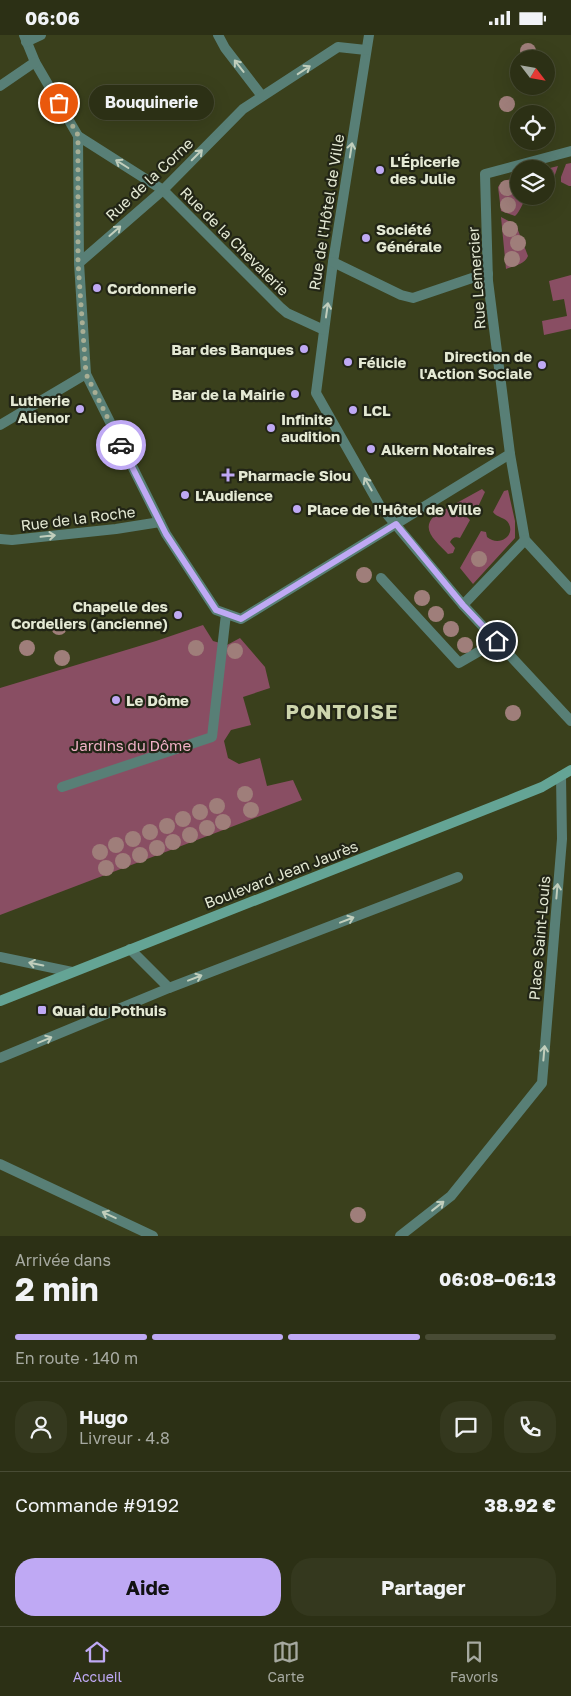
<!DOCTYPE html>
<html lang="fr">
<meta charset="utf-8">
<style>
body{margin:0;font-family:"Golos Text",sans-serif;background:#34381e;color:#f1f3f6;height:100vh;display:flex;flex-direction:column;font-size:19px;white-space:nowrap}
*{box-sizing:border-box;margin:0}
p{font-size:16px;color:#a6a9a0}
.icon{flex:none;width:28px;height:28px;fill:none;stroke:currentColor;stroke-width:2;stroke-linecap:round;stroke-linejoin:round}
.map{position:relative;height:1201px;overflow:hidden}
.panel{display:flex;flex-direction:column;background:#2c3015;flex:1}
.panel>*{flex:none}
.needle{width:32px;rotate:121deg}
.controls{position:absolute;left:510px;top:15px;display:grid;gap:10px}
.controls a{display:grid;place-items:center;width:45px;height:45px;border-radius:50%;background:#2c3015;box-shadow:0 5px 20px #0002,0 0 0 1px #484b34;font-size:25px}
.pin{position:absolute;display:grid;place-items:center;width:42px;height:42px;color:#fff;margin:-21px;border:2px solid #fff;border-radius:50%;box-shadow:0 1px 5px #0007}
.courier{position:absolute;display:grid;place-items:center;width:50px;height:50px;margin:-25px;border:4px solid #bfa9f4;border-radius:50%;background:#fff;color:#222;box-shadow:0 1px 6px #0007}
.bubble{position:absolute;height:35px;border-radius:18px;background:#2c3015;box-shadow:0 5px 20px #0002,0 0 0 1px #484b34;font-size:16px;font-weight:700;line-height:35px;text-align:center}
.headline em{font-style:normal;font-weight:700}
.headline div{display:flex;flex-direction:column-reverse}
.headline{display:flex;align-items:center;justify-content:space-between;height:85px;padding:0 15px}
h1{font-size:32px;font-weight:700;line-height:38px}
.bar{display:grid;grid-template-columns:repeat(4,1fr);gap:8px 5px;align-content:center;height:60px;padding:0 15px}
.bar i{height:6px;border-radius:4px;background:#484b34}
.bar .active{background:#bfa9f4}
.bar p{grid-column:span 4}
.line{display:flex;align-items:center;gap:12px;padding:0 15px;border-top:1px solid #484b34}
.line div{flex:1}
.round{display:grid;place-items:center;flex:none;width:52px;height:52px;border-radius:20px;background:#34381e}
.primary-button{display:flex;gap:10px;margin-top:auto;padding:10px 15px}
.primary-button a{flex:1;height:58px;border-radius:20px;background:#bfa9f4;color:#111;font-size:20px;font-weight:700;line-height:58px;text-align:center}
.primary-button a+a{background:#34381e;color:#f1f3f6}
.status{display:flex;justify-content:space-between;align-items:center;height:35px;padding:0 25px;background:#2c3015;direction:ltr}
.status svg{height:14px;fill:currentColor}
.tab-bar{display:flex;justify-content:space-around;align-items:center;height:70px;border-top:1px solid #484b34;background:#2c3015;font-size:14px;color:#a6a9a0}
.tab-bar a{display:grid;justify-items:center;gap:2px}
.tab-bar .active{color:#bfa9f4}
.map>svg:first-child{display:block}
.green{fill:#894e63}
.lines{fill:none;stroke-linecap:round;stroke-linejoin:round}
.lane{stroke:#587f76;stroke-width:10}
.street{stroke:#587f76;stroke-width:10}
.secondary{stroke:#64a495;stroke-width:10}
.tree{fill:#9f7e7a}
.oneway{stroke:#c1cebc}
.done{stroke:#a8ae94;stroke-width:5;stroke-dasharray:0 9}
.route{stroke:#bfa9f4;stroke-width:6}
.poi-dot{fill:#bfa9f4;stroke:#222516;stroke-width:2}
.labels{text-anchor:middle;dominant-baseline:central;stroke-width:4.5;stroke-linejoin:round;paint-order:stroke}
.poi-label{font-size:15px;font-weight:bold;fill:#e4e9d4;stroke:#222516;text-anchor:start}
.street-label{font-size:15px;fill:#e4e9d4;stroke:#222516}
.park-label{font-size:15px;fill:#f2b1c7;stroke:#222516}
.district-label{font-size:20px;font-weight:bold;letter-spacing:1px;fill:#cdd5ac;stroke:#222516}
</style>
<div class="status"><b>06:06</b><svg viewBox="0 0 49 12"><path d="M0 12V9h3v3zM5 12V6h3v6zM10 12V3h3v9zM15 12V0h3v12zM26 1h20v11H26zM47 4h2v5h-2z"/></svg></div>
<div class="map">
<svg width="571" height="1201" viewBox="0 0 571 1201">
<rect width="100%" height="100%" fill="#3a401c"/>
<g class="green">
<polygon points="571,128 571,151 569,151 561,147 561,142 566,129"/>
<polygon points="558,131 551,151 546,155 546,134"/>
<path d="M519,142V161H528C522,167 521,176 515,181L501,176L498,152L503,146Z"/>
<path d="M501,182L516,190L528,221C525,229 514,231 506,234Z"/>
<polygon points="571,240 571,294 544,300 542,286 567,281 564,264 553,266 549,246"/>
<path d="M482,454L485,457L477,474L467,475L464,479L470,485L460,503C455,501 452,503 450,507L455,513L453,518L448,519C437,507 419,495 435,480Z"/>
<path d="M508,455L515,486V503L473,549L460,533L481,496L486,497L487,502C499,512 515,501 509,489C506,482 497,483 493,477L504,456Z"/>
<polygon points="203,590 213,606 227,610 240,603 265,632 270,653 243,662 251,690 231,695 224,706 228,723 239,729 260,723 267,751 293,745 302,765 0,880 0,653 156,606"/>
</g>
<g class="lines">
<g class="lane">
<polyline points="510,419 525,505 571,555"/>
<polyline points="381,543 459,628 497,606"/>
<polyline points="463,570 525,505"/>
<polyline points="62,752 212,702 226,579"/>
<polyline points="130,914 169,953"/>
<polyline points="0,922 72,937"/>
<polyline points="0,1023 169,953 458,842"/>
</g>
<g class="street">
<polyline points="24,0 35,27 78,101 79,228 86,339 166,499 216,575 241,584 510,419 488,246 485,139 571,116"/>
<polyline points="218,0 225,13 262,61"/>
<polyline points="369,0 333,227 316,358 380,471 463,570 571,686"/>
<polyline points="26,7 41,0"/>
<polyline points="0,51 35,27"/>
<polyline points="78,101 163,155 280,272 287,278 324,295"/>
<polyline points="333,227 401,260 413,263 478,241 488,239"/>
<polyline points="79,228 163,155 243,74 338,12 366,15"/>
<polyline points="0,390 86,339"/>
<polyline points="0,504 12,505 116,494 160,487"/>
<polyline points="0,1129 153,1201"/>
<polyline points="400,1201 451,1161 542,1048 562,804 561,741"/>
</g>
<polyline class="secondary" points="0,966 517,762 542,752 571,735"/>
</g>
<g class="tree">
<circle cx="528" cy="16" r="8"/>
<circle cx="507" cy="69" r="8"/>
<circle cx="507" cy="153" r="8"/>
<circle cx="508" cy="170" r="8"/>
<circle cx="510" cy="194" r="8"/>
<circle cx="518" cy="208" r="8"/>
<circle cx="512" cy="224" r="8"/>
<circle cx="479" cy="524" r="8"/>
<circle cx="364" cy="540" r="8"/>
<circle cx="422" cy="563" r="8"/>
<circle cx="436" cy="579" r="8"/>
<circle cx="59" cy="592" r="8"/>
<circle cx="451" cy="594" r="8"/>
<circle cx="465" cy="610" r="8"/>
<circle cx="27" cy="613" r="8"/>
<circle cx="196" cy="613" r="8"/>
<circle cx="235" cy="616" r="8"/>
<circle cx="62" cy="623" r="8"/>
<circle cx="513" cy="678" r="8"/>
<circle cx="245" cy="759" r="8"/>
<circle cx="217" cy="771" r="8"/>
<circle cx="251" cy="775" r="8"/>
<circle cx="200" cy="777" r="8"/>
<circle cx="183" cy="784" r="8"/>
<circle cx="223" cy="787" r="8"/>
<circle cx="167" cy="791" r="8"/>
<circle cx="207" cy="793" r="8"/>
<circle cx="150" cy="797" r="8"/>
<circle cx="190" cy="800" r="8"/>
<circle cx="133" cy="804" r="8"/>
<circle cx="173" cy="807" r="8"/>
<circle cx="116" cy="810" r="8"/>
<circle cx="157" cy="813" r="8"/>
<circle cx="100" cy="817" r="8"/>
<circle cx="140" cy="820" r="8"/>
<circle cx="123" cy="826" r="8"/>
<circle cx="106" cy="833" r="8"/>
<circle cx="358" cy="1180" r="8"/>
</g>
<defs><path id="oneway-shaft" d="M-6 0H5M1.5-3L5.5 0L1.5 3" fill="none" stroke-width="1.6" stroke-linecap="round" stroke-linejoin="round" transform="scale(1.25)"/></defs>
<g class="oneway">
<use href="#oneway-shaft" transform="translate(239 31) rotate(-128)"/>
<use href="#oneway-shaft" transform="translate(304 35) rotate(-33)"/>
<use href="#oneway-shaft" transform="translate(351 115) rotate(-81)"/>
<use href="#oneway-shaft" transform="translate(197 120) rotate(-45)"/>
<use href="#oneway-shaft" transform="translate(122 129) rotate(-148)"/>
<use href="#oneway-shaft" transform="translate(115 196) rotate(-41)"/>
<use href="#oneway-shaft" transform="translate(327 275) rotate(-82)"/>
<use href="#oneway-shaft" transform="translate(368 449) rotate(-120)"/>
<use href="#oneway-shaft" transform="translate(48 501) rotate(-6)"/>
<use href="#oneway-shaft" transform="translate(557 856) rotate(-85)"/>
<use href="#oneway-shaft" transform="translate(347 885) rotate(-21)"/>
<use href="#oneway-shaft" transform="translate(36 929) rotate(-168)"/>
<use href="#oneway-shaft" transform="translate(195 943) rotate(-21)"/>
<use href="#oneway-shaft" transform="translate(45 1005) rotate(-23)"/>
<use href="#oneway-shaft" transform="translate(544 1018) rotate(-85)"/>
<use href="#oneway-shaft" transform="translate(438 1171) rotate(-38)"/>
<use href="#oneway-shaft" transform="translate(109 1180) rotate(-155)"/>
</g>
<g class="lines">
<polyline class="done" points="59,68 78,100 78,228 86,339 121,410"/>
<polyline class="route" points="121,410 166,499 216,575 241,584 396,489 463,570 497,606"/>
</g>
<g class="poi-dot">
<circle cx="380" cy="135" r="5"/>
<circle cx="366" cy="203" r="5"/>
<circle cx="97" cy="253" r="5"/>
<circle cx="304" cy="314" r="5"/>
<circle cx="348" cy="327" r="5"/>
<circle cx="542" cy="330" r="5"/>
<circle cx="295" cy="359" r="5"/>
<circle cx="80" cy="374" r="5"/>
<circle cx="353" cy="375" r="5"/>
<circle cx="271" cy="393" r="5"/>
<circle cx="371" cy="414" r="5"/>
<path d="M225.5 432.5h5v5h5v5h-5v5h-5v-5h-5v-5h5z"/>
<circle cx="185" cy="460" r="5"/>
<circle cx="297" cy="474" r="5"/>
<circle cx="178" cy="580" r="5"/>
<circle cx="116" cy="665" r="5"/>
<rect x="37" y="970" width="10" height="10" rx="2.5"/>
</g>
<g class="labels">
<g class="poi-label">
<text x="390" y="126">L'Épicerie<tspan x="390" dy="17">des Julie</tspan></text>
<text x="376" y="194">Société<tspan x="376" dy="17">Générale</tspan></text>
<text x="107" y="253">Cordonnerie</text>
<text x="294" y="314" text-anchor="end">Bar des Banques</text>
<text x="532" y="321" text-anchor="end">Direction de<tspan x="532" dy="17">l'Action Sociale</tspan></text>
<text x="358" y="327">Félicie</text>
<text x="285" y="359" text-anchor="end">Bar de la Mairie</text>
<text x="70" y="365" text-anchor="end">Lutherie<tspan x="70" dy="17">Alienor</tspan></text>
<text x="363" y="375">LCL</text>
<text x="281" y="384">Infinite<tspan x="281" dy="17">audition</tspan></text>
<text x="381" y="414">Alkern Notaires</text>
<text x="238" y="440">Pharmacie Siou</text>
<text x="195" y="460">L'Audience</text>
<text x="307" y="474">Place de l'Hôtel de Ville</text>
<text x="168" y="571" text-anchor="end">Chapelle des<tspan x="168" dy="17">Cordeliers (ancienne)</tspan></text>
<text x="126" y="665">Le Dôme</text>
<text x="52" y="975">Quai du Pothuis</text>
</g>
<g class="street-label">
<text transform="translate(149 144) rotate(-43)">Rue de la Corne</text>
<text transform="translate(326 177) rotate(-81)">Rue de l'Hôtel de Ville</text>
<text transform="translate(235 206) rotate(45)">Rue de la Chevalerie</text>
<text transform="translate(476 243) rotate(-94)">Rue Lemercier</text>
<text transform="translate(78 483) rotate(-7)">Rue de la Roche</text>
<text transform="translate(281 839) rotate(-21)">Boulevard Jean Jaurès</text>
<text transform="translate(539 903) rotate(-85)">Place Saint-Louis</text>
</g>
<g class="park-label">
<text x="131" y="710">Jardins du Dôme</text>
</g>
<g class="district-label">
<text x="342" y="676">PONTOISE</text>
</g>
</g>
</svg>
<div class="controls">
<a><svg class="needle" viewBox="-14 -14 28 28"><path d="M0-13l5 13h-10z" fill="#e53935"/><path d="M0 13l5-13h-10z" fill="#a6a9a0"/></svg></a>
<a><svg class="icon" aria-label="locate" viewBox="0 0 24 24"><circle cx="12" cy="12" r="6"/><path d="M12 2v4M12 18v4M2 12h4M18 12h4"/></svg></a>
<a><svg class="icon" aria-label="layers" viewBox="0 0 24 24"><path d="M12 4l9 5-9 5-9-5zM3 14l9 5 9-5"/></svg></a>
</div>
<div class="pin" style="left:59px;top:68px;background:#ea580c"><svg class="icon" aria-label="bag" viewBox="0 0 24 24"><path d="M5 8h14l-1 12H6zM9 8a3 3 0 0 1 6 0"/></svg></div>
<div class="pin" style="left:497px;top:606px;background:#1f2937"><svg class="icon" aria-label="home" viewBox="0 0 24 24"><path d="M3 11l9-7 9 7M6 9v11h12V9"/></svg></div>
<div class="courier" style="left:121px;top:410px"><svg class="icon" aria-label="car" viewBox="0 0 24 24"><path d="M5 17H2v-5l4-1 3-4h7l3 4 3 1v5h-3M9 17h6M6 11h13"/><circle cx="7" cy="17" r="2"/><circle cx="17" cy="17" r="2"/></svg></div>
<div class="bubble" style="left:89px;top:50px;width:125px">Bouquinerie</div>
</div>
<section class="panel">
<div class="headline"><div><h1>2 min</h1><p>Arrivée dans</p></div><em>06:08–06:13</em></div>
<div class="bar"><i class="active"></i><i class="active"></i><i class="active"></i><i></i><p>En route · 140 m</p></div>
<div class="line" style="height:90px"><a class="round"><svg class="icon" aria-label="person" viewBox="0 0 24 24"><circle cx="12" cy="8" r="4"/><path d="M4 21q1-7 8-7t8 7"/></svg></a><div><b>Hugo</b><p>Livreur · 4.8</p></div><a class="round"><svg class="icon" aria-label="chat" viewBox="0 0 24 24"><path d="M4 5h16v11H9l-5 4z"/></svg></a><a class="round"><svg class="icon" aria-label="phone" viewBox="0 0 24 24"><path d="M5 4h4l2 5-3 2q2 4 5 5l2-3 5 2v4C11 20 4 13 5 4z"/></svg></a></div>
<div class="line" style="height:65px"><div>Commande #9192</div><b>38.92 €</b></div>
<div class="primary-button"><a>Aide</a><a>Partager</a></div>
</section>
<nav class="tab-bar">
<a class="active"><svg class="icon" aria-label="home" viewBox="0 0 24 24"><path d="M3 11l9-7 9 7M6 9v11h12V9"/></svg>Accueil</a>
<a><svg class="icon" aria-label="map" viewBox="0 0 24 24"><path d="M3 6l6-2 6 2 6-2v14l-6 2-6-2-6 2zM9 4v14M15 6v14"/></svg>Carte</a>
<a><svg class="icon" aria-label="saved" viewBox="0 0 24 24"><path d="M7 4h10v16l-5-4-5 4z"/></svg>Favoris</a>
</nav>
